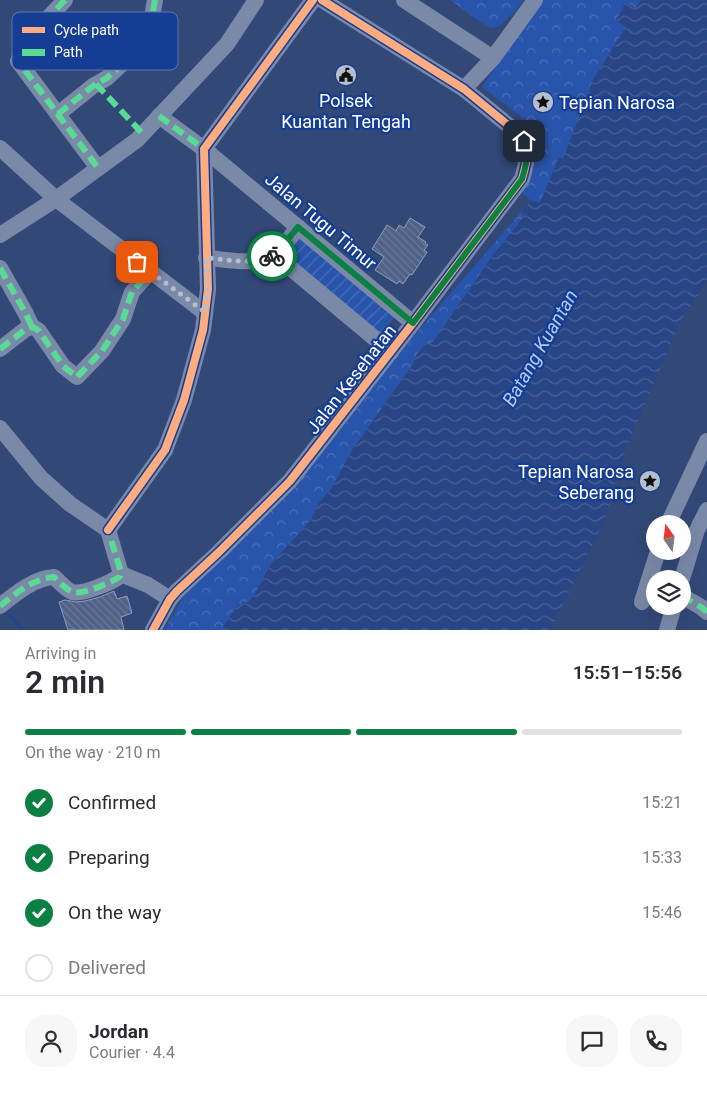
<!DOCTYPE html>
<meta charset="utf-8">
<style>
body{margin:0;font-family:Roboto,sans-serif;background:#f7f7f7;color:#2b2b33;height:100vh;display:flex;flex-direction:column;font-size:19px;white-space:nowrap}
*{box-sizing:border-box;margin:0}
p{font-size:16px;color:#7c7c81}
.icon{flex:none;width:28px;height:28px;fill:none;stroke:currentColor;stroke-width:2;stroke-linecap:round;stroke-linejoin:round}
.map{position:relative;height:630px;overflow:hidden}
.panel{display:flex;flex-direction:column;background:#fff;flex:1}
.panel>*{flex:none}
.needle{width:32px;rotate:346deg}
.buttons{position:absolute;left:646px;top:515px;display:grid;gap:10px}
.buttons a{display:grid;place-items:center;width:45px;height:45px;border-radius:50%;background:#fff;box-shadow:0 5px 20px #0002;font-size:25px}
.pin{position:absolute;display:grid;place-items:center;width:42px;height:42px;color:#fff;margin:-21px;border-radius:10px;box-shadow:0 2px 8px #0006}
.courier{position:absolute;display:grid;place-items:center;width:50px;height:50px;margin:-25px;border:4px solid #0b8043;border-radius:50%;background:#fff;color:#222;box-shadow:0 1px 6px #0007}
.headline em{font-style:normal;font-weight:600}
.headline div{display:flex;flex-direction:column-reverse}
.headline{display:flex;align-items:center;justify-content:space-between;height:85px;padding:0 25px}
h1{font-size:32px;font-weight:600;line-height:38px}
.bar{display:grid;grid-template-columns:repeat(4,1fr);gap:8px 5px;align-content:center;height:60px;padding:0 25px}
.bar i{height:6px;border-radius:4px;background:#e1e1e2}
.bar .active{background:#0b8043}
.bar p{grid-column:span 4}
.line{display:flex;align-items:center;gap:12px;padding:0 25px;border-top:1px solid #e1e1e2}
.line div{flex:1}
.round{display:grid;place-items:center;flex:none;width:52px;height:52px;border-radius:20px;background:#f7f7f7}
ol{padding:0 25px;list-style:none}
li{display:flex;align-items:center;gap:15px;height:55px}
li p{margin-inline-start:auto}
li .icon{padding:5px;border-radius:50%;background:#0b8043;color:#fff;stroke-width:4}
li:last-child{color:#7c7c81}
li i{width:28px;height:28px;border:2px solid #e1e1e2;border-radius:50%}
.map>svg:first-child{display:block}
.park{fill:url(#park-crowns)}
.garden{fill:url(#garden-furrows)}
.water{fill:url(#water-waves)}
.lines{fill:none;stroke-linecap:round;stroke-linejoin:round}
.stream{stroke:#284586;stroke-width:4}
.building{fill:url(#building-back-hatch);stroke:#909cb7}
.minor{stroke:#7b89a9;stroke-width:16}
.quiet{stroke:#5adb95;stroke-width:6;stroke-dasharray:12 6;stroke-linecap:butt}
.cycleway-casing{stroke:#153d94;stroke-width:11}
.cycleway{stroke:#ffac80;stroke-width:8}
.done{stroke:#b7bfcf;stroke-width:5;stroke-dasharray:0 9}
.route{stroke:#0b8043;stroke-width:6}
.labels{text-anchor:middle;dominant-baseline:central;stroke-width:4.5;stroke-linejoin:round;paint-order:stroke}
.poi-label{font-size:18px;fill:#fff;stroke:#153d94}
.street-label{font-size:18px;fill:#fff;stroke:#153d94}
.water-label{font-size:19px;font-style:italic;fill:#b1c9f8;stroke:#153d94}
.key{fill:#153d94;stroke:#5b77b4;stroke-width:1}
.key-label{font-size:14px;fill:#fff}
</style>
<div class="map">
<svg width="707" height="630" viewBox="0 0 707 630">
<defs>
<pattern id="park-crowns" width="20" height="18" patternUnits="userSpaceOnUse" patternTransform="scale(1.25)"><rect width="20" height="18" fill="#2954ab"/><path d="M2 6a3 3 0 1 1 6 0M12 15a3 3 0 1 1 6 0" fill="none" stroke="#496eb8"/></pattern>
<pattern id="garden-furrows" width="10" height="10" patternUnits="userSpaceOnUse" patternTransform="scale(1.25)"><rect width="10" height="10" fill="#2954ab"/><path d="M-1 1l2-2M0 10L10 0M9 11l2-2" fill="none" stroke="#496eb8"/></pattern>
<pattern id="water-waves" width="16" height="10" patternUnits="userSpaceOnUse" patternTransform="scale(1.25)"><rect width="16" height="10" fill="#284586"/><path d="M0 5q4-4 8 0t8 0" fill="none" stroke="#486198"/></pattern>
<pattern id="building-back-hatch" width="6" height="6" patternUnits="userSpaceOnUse" patternTransform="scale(1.25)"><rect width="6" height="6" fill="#4f6186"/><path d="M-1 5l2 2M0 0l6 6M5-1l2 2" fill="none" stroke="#697998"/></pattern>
</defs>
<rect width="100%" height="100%" fill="#324877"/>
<g class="park">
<polygon points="450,0 523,0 517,9 500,26 492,28 480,22"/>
<polygon points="542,0 641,0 636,8 616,20 626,27 593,80 563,159 559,158 540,203 531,201 521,192 533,169 545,135 482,87"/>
<polygon points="523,210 522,219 491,258 434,341 422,347 413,364 351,452 331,489 319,503 311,520 271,564 254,596 248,602 238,605 221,630 164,630 187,591 342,428 398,354"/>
</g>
<polygon class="garden" points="301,233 397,314 377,337 281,257"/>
<path class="water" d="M641,0H707V282L681,320L626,448L604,522L550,630H221L238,605L248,602L254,596L271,564L311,520L319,503L331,489L351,452L413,365C414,352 424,347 434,341L491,258L522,219L523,210L531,201L540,203L559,157L563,159L593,80L626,27L616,20L626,2L636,8Z"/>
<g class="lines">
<polyline class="stream" points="3,608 23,630"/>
</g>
<g class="building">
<polygon points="410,218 425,227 418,237 426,242 425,243 428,245 424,250 427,252 412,275 410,274 403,284 399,281 397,284 375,270 384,257 372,249 387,225 396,231 399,225 404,228"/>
<polygon points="114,591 117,599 127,596 132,613 121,617 124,630 68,630 59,602 65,600 76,602 85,601 100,597"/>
</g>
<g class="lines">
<g class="minor">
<polyline points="65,0 49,17 38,32 37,40 19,58 18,61 98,168"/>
<polyline points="404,0 493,58"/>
<polyline points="464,89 493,58 535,0"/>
<polyline points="58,114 93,86 107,78 122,64 129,55 134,41 145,31 152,17 155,0"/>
<polyline points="159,116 204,149 413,323"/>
<polyline points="0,148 56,199 205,313"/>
<polyline points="0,235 56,199 137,140 227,44 256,0"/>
<polyline points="275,255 391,352"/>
<path d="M206,258C225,259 260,267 275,254C282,249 292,235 298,227"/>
<polyline points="0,268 26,314 32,327"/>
<path d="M0,349L26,329C32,326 34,327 39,331L63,366L77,377L102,351L123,319L132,292L150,272"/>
<path d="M0,428L41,478L70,504L108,530L121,574L120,576C112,582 83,595 72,592C66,590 60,582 54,577C34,578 15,594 0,606"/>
<polyline points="668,524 707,441"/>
<polyline points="108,530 165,450 184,400 203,330 208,289 204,149 313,0"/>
<polyline points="121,574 148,585 170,599"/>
<polyline points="682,579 697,530 707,510"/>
<polyline points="682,596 701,607 707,612"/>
<polyline points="642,602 658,551"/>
<path d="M153,630L170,599L177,591L219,552L290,481L413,323L522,179C527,162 531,149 519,134L464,89L322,0"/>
<polyline points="667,630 674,606"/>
</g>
<g class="quiet">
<polyline points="65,0 49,17 38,32 37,40 19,58 18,61 98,168"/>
<polyline points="96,84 143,134"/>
<polyline points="58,114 93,86 107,78 122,64 129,55 134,41 145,31 152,17 155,0"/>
<polyline points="159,116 204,149"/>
<polyline points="0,268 26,314 32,327"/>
<path d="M0,349L26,329C32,326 34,327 39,331L63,366L77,377L102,351L123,319L132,292L150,272"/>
<polyline points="682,596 701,607 707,612"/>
<path d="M0,606C15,594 34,578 54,577C60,582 66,590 73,592C84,595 108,583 118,578L120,576L121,572L108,530"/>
</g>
<g class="cycleway-casing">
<g id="cycleway">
<polyline points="108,530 165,450 184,400 203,330 208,289 204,149 313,0"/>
<path d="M153,630L170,599L177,591L219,552L290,481L413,323L522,179C527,162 531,149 519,134L464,89L322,0"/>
</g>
</g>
<use href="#cycleway" class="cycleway"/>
</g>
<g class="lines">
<path class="done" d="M137,262L205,312L208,289L206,258C227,259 252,266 272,256"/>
<path class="route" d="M272,256L275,255L298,227L413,323L522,179C526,166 529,154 524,141"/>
</g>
<defs>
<g id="civic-disc" transform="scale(1.125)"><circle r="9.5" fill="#b7bfcf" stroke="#153d94"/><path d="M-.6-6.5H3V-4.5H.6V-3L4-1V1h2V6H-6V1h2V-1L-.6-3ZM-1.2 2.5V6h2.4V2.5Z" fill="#111"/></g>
<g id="sight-disc" transform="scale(1.125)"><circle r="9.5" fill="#b7bfcf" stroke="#153d94"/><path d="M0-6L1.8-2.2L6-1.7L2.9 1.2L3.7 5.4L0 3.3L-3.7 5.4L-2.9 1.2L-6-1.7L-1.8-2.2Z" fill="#111"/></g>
</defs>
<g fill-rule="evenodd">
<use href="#civic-disc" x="346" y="75"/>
<use href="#sight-disc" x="543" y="102"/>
<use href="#sight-disc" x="650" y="481"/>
</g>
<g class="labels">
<g class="poi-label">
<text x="346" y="100">Polsek<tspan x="346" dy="21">Kuantan Tengah</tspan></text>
<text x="559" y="102" text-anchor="start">Tepian Narosa</text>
<text x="634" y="471" text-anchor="end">Tepian Narosa<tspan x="634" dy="21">Seberang</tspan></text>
</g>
<g class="street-label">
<text transform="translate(321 221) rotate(40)">Jalan Tugu Timur</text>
<text transform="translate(351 379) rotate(-52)">Jalan Kesehatan</text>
</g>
<g class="water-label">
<text transform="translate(540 348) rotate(-60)">Batang Kuantan</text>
</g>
</g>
<rect x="12" y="12" width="166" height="58" rx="8" class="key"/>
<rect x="22" y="27" width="23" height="6" fill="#ffac80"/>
<rect x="22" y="49" width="23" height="7" fill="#5adb95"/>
<g class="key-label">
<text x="54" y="35">Cycle path</text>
<text x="54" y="57">Path</text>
</g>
</svg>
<div class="buttons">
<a><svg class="needle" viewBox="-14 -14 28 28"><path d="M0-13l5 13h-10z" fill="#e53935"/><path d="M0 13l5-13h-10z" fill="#7c7c81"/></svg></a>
<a><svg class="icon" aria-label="layers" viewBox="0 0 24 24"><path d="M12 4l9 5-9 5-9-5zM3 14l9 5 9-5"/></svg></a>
</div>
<div class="pin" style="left:137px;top:262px;background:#ea580c"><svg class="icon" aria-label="bag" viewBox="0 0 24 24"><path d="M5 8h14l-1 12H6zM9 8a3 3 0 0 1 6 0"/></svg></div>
<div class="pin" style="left:524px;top:141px;background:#1f2937"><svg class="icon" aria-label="home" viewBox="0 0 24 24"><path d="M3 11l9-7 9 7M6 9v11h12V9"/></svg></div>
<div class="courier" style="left:272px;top:256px"><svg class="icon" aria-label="bike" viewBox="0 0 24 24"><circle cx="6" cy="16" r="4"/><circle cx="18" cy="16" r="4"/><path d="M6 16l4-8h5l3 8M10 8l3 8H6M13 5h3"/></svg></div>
</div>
<section class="panel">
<div class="headline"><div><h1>2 min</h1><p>Arriving in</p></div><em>15:51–15:56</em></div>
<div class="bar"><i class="active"></i><i class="active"></i><i class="active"></i><i></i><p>On the way · 210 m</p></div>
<ol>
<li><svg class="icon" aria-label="check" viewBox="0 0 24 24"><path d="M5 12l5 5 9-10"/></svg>Confirmed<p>15:21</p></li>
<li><svg class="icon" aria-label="check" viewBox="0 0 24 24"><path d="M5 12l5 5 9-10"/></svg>Preparing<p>15:33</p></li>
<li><svg class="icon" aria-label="check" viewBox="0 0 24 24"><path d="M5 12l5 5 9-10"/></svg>On the way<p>15:46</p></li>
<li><i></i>Delivered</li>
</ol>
<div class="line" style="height:90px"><a class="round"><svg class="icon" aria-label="person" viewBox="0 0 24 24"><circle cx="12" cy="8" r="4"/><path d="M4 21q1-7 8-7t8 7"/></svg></a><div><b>Jordan</b><p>Courier · 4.4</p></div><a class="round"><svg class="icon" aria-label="chat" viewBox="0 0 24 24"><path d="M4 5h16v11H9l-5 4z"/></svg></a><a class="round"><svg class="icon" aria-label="phone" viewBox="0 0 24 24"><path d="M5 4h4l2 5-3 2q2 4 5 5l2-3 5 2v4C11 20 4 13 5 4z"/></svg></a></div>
</section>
